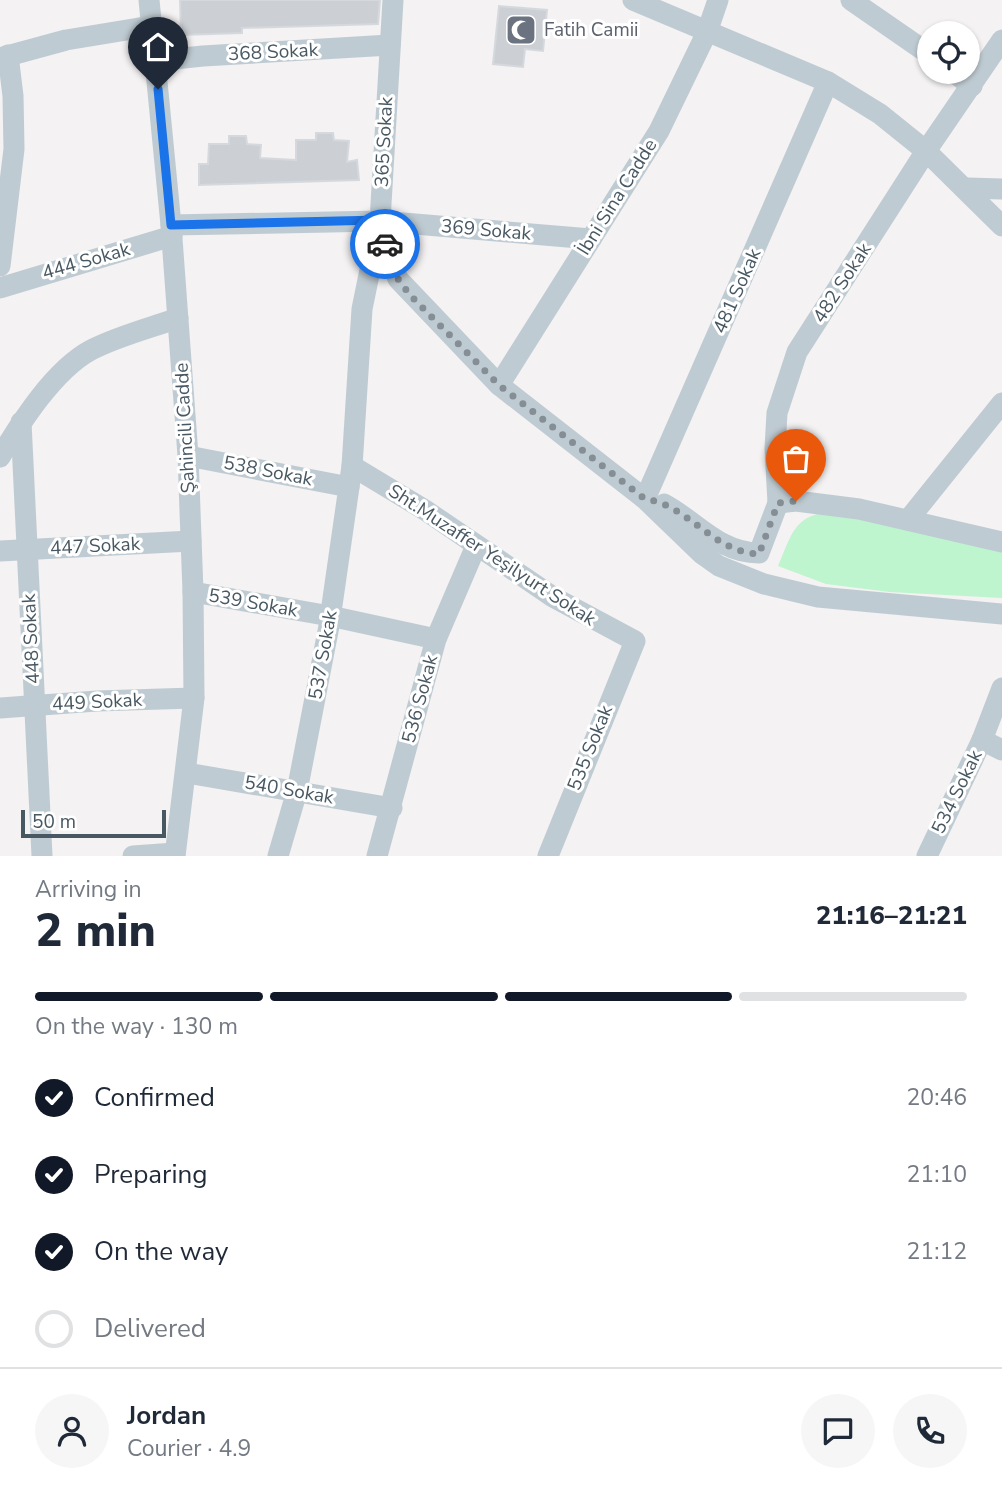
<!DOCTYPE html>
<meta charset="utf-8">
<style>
body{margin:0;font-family:"Nunito Sans",sans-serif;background:#f6f6f7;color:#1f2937;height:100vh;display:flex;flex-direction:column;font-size:26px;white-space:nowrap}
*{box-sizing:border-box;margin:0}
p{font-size:23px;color:#747a83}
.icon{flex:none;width:38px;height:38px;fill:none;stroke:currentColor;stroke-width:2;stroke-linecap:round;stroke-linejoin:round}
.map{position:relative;height:856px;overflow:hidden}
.details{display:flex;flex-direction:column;background:#fff;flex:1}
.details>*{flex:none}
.tools{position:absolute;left:917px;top:21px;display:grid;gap:14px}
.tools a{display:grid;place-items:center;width:63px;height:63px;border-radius:50%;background:#fff;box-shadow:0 2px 5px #0004;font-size:35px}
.scale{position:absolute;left:21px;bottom:18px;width:145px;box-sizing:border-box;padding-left:7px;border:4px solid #485862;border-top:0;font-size:19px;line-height:24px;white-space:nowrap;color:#485862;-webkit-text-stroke:5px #fff;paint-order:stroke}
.pin{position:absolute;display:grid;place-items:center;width:60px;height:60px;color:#fff;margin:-72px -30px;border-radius:50% 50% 50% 0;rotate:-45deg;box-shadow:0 0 7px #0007}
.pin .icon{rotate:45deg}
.courier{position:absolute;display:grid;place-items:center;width:70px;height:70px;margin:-35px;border:5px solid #1a73e8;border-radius:50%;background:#fff;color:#222;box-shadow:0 2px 9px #0007}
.head em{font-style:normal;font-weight:800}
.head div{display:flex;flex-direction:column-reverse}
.head{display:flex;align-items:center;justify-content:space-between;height:119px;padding:0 35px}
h1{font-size:46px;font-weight:800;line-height:52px}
.bar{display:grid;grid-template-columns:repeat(4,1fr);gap:10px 7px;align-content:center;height:84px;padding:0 35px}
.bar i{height:9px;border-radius:5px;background:#e0e1e3}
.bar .selected{background:#111827}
.bar p{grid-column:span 4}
.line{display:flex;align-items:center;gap:18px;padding:0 35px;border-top:2px solid #e0e1e3}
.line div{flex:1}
.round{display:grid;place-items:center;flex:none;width:74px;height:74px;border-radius:37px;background:#f6f6f7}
ol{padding:0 35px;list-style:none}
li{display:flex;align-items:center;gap:21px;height:77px}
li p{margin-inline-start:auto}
li .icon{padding:7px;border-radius:50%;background:#111827;color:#fff;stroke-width:4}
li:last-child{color:#747a83}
li i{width:38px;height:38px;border:4px solid #e0e1e3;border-radius:50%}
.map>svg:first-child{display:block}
.green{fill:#bef4ce}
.building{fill:#ccd0d5;stroke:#d5d9de;stroke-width:2}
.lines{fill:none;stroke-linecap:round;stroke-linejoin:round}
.minor{stroke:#bfcbd2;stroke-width:21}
.done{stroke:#848e94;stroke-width:7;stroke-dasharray:0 12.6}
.route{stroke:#1a73e8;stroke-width:9}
.labels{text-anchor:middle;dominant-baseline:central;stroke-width:6;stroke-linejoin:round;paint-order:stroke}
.worship-label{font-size:19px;fill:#5b616d;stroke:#fff;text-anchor:start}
.street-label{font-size:19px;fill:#485862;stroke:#fff}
</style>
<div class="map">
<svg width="1002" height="856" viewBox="0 0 1002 856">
<rect width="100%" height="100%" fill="#f4f2f2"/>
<path class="green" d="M828,512L1002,549V598L890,592L826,584L778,566C791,537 793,516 828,512Z"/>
<g class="building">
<polygon points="180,0 380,0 378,24 242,28 242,33 181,35"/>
<polygon points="499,6 547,10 543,51 525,49 523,67 493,64"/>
<polygon points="316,133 333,133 334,140 349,141 347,162 357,160 359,180 199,185 199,164 208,164 209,144 229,144 229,136 246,136 247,144 261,145 260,158 296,160 296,140 316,140"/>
</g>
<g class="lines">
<g class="minor">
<polyline points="149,0 171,225 188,456 193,592 194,698 175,856"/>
<polyline points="633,0 828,82 880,114 926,151 1002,226"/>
<polyline points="851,0 929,54"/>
<polyline points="0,58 66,40 151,26"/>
<polyline points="155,61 203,56 390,45"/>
<polyline points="953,72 972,86"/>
<polyline points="967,188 1002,189"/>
<polyline points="171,225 380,221 591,239"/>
<polyline points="381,228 388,255 398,279 499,385 645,499 702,554 719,566 764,584 818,597 1002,614"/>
<polyline points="0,266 14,149 13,96 8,55"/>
<polyline points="0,288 172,236"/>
<polyline points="499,385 659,131 707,32 718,0"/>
<polyline points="21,422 42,856"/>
<polyline points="188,456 349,487"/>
<path d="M0,457C21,422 54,370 91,350C118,336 150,328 178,318"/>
<polyline points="352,466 425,510 553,597 635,641 548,856"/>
<polyline points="645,499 828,82"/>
<polyline points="778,503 796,501 859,509 1002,542"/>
<path d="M664,504C696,521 719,553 759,553L778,503L775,448L777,413L797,352L926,151L1002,40"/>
<polyline points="908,520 1002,403"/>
<polyline points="0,551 191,541"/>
<polyline points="193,592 330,616 436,639"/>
<polyline points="0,708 97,701 194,698"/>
<polyline points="982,740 1002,750"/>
<polyline points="187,773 392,808"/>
<polyline points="133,856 175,853"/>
<polyline points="278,856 297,791 329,626 352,466 362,309 380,221 393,0"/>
<polyline points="377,856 436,639 476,546"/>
<polyline points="927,856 982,740 1002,688"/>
</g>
</g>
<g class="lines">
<path class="done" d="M385,244L398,279L410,295L499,385L645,499C689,505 712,552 759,554L778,503L796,501"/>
<polyline class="route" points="158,89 171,225 380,220 385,244"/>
</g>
<defs>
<g id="mosque-square" transform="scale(1.575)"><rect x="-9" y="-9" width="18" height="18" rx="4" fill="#6b7280" stroke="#fff"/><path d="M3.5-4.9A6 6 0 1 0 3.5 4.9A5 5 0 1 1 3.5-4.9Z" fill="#fff"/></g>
</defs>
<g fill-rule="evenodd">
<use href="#mosque-square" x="521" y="30"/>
</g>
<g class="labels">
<g class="worship-label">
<text x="544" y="30">Fatih Camii</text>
</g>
<g class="street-label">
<text transform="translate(273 52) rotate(-3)">368 Sokak</text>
<text transform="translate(384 142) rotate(-87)">365 Sokak</text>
<text transform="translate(617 197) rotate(-58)">İbni Sina Cadde</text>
<text transform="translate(486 230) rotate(5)">369 Sokak</text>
<text transform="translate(86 261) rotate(-16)">444 Sokak</text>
<text transform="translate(842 283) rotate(-57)">482 Sokak</text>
<text transform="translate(737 291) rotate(-66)">481 Sokak</text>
<text transform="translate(185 428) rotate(-93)">Şahincili Cadde</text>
<text transform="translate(268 471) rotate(11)">538 Sokak</text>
<text transform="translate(95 546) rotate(-3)">447 Sokak</text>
<text transform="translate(492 555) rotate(33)">Sht.Muzaffer Yeşilyurt Sokak</text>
<text transform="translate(253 603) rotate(10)">539 Sokak</text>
<text transform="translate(31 639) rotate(-93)">448 Sokak</text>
<text transform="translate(323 655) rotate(-80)">537 Sokak</text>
<text transform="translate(420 699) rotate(-75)">536 Sokak</text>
<text transform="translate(97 702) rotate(-3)">449 Sokak</text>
<text transform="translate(590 748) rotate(-68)">535 Sokak</text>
<text transform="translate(289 790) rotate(10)">540 Sokak</text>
<text transform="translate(957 792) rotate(-64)">534 Sokak</text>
</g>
</g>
</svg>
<div class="tools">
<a><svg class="icon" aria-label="locate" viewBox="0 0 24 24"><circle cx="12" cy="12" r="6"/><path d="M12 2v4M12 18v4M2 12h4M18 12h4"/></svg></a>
</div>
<div class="scale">50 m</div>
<div class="pin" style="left:796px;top:501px;background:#ea580c"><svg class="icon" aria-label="bag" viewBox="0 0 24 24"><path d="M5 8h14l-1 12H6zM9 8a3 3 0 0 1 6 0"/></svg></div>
<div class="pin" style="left:158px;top:89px;background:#1f2937"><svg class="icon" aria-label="home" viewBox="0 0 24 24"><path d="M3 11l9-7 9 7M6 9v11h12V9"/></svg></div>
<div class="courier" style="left:385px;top:244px"><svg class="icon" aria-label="car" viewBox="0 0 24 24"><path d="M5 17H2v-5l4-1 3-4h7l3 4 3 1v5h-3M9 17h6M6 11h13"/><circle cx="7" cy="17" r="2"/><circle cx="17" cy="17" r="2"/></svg></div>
</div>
<section class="details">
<div class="head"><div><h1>2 min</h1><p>Arriving in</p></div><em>21:16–21:21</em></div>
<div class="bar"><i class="selected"></i><i class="selected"></i><i class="selected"></i><i></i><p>On the way · 130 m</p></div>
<ol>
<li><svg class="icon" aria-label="check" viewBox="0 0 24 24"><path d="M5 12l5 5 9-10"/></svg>Confirmed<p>20:46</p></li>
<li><svg class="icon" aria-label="check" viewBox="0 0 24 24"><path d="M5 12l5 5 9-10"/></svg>Preparing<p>21:10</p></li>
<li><svg class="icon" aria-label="check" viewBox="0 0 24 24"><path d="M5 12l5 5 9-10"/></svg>On the way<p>21:12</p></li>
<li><i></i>Delivered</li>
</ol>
<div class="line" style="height:126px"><a class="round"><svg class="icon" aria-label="person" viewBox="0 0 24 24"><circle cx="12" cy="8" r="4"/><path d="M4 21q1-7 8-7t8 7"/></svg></a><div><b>Jordan</b><p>Courier · 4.9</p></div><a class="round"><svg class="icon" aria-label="chat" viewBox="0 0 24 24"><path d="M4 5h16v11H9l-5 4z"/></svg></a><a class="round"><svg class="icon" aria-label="phone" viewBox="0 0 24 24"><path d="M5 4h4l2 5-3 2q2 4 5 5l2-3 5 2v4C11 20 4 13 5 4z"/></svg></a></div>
</section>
